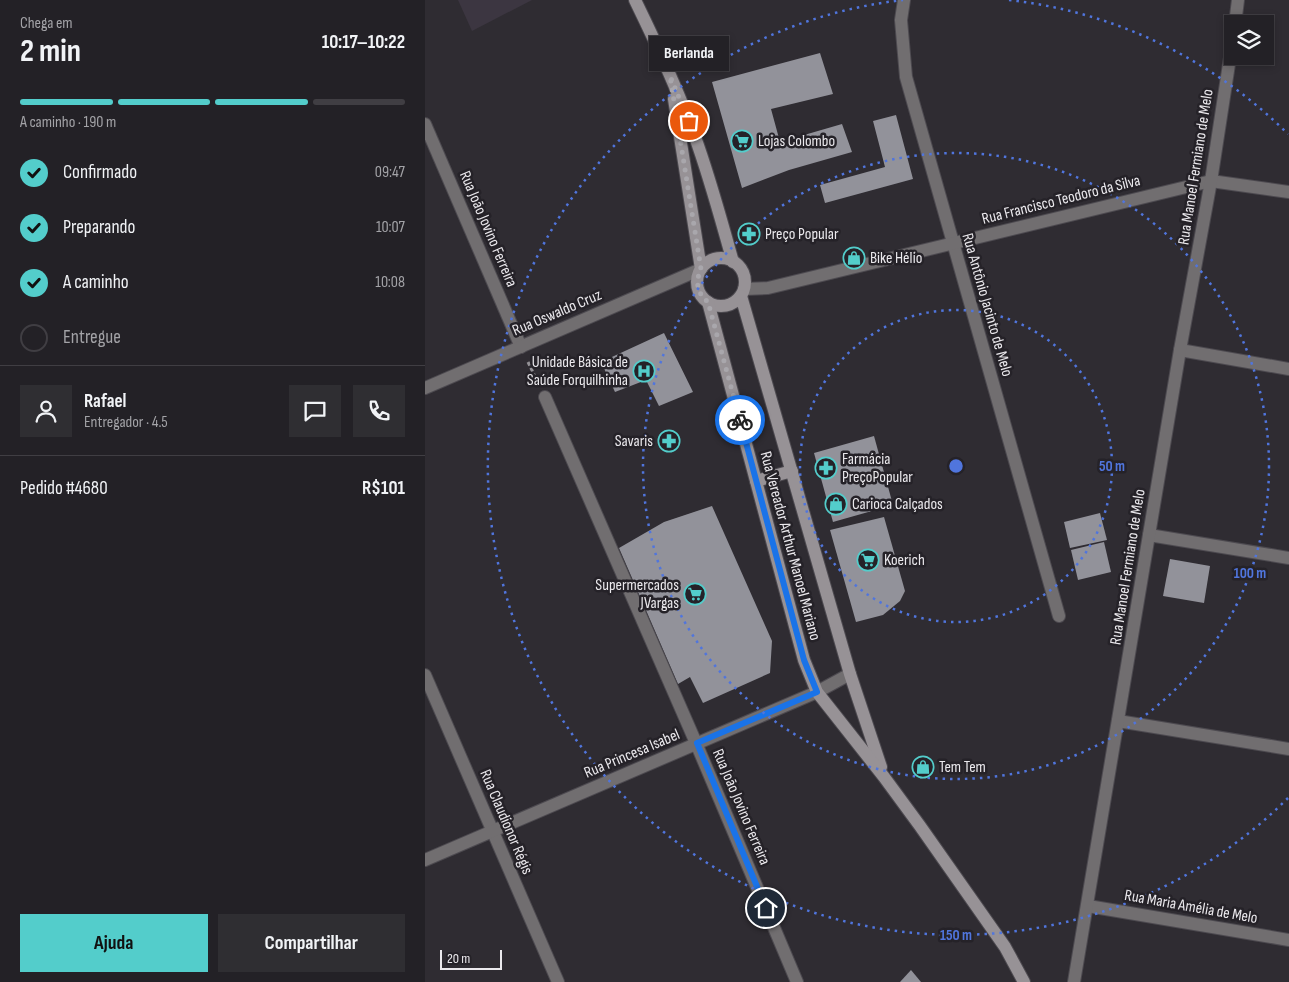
<!DOCTYPE html>
<html lang="pt">
<meta charset="utf-8">
<style>
body{margin:0;font-family:"Sofia Sans Condensed",sans-serif;background:#2f2e32;color:#f1f3f6;height:100vh;display:flex;flex-direction:column;font-size:19px;white-space:nowrap}
*{box-sizing:border-box;margin:0}
p{font-size:16px;color:#a3a3a7}
.icon{flex:none;width:28px;height:28px;fill:none;stroke:currentColor;stroke-width:2;stroke-linecap:round;stroke-linejoin:round}
.map{position:relative;flex:1;overflow:hidden}
.drawer{display:flex;flex-direction:column;background:#232126;width:425px}
.drawer>*{flex:none}
.fabs{position:absolute;left:799px;top:15px;display:grid;gap:10px}
.fabs a{display:grid;place-items:center;width:50px;height:50px;border-radius:0px;background:#232126;box-shadow:0 2px 8px #0003,0 0 0 1px #403e43;font-size:25px}
.scale{position:absolute;left:15px;bottom:12px;width:62px;box-sizing:border-box;padding-left:5px;border:2px solid #ebe9ed;border-top:0;font-size:14px;line-height:18px;white-space:nowrap;color:#ebe9ed;-webkit-text-stroke:4px #252228;paint-order:stroke}
.pin{position:absolute;display:grid;place-items:center;width:42px;height:42px;color:#fff;margin:-21px;border:2px solid #fff;border-radius:50%;box-shadow:0 1px 5px #0007}
.courier{position:absolute;display:grid;place-items:center;width:50px;height:50px;margin:-25px;border:4px solid #1a73e8;border-radius:50%;background:#fff;color:#222;box-shadow:0 1px 6px #0007}
.bubble{position:absolute;height:35px;border-radius:0px;background:#232126;box-shadow:0 2px 8px #0003,0 0 0 1px #403e43;font-size:16px;font-weight:700;line-height:35px;text-align:center}
.overview em{font-style:normal;font-weight:700}
.overview div{display:flex;flex-direction:column-reverse}
.overview{display:flex;align-items:center;justify-content:space-between;height:85px;padding:0 20px}
h1{font-size:32px;font-weight:700;line-height:38px}
.bar{display:grid;grid-template-columns:repeat(4,1fr);gap:8px 5px;align-content:center;height:60px;padding:0 20px}
.bar i{height:6px;border-radius:4px;background:#403e43}
.bar .current{background:#53cdcb}
.bar p{grid-column:span 4}
.line{display:flex;align-items:center;gap:12px;padding:0 20px;border-top:1px solid #403e43}
.line div{flex:1}
.round{display:grid;place-items:center;flex:none;width:52px;height:52px;border-radius:0px;background:#2f2e32}
ol{padding:0 20px;list-style:none}
li{display:flex;align-items:center;gap:15px;height:55px}
li p{margin-inline-start:auto}
li .icon{padding:5px;border-radius:50%;background:#53cdcb;color:#111;stroke-width:4}
li:last-child{color:#a3a3a7}
li i{width:28px;height:28px;border:2px solid #403e43;border-radius:50%}
.cta{display:flex;gap:10px;margin-top:auto;padding:10px 20px}
.cta a{flex:1;height:58px;border-radius:0px;background:#53cdcb;color:#111;font-size:20px;font-weight:700;line-height:58px;text-align:center}
.cta a+a{background:#2f2e32;color:#f1f3f6}
main{display:flex;flex:1;min-height:0}
.map>svg:first-child{display:block}
.built{fill:#3c3641}
.building{fill:#92929a}
.lines{fill:none;stroke-linecap:round;stroke-linejoin:round}
.street-casing{stroke:#4d4a50;stroke-width:14}
.secondary-casing{stroke:#4d4a50;stroke-width:14}
.path{stroke:#939196;stroke-width:3;stroke-dasharray:4 2.5;stroke-linecap:butt}
.street{stroke:#716e70;stroke-width:12}
.secondary{stroke:#979296;stroke-width:12}
.done{stroke:#a9a7ac;stroke-width:5;stroke-dasharray:0 9}
.route{stroke:#1a73e8;stroke-width:6}
.ring{fill:none;stroke:#5075dd;stroke-width:2.5;stroke-dasharray:2.5 5}
.labels{text-anchor:middle;dominant-baseline:central;stroke-width:5;stroke-linejoin:round;paint-order:stroke}
.poi-label{font-size:16px;fill:#ebe9ed;stroke:#252228;text-anchor:start}
.street-label{font-size:16px;fill:#ebe9ed;stroke:#252228}
.centre{fill:#5075dd;stroke:#252228;stroke-width:2.5}
.ring-label{font-size:15px;text-anchor:middle;font-weight:bold;fill:#5075dd;stroke:#252228;stroke-width:5;stroke-linejoin:round;paint-order:stroke}
</style>
<main>
<section class="drawer">
<div class="overview"><div><h1>2 min</h1><p>Chega em</p></div><em>10:17–10:22</em></div>
<div class="bar"><i class="current"></i><i class="current"></i><i class="current"></i><i></i><p>A caminho · 190 m</p></div>
<ol>
<li><svg class="icon" aria-label="check" viewBox="0 0 24 24"><path d="M5 12l5 5 9-10"/></svg>Confirmado<p>09:47</p></li>
<li><svg class="icon" aria-label="check" viewBox="0 0 24 24"><path d="M5 12l5 5 9-10"/></svg>Preparando<p>10:07</p></li>
<li><svg class="icon" aria-label="check" viewBox="0 0 24 24"><path d="M5 12l5 5 9-10"/></svg>A caminho<p>10:08</p></li>
<li><i></i>Entregue</li>
</ol>
<div class="line" style="height:90px"><a class="round"><svg class="icon" aria-label="person" viewBox="0 0 24 24"><circle cx="12" cy="8" r="4"/><path d="M4 21q1-7 8-7t8 7"/></svg></a><div><b>Rafael</b><p>Entregador · 4.5</p></div><a class="round"><svg class="icon" aria-label="chat" viewBox="0 0 24 24"><path d="M4 5h16v11H9l-5 4z"/></svg></a><a class="round"><svg class="icon" aria-label="phone" viewBox="0 0 24 24"><path d="M5 4h4l2 5-3 2q2 4 5 5l2-3 5 2v4C11 20 4 13 5 4z"/></svg></a></div>
<div class="line" style="height:65px"><div>Pedido #4680</div><b>R$101</b></div>
<div class="cta"><a>Ajuda</a><a>Compartilhar</a></div>
</section>
<div class="map">
<svg width="864" height="982" viewBox="0 0 864 982">
<rect width="100%" height="100%" fill="#2f2c32"/>
<polygon class="built" points="33,0 107,0 47,31"/>
<g class="building">
<polygon points="395,53 408,94 346,109 355,142 417,124 427,152 364,170 317,188 287,82"/>
<polygon points="471,115 488,179 400,203 395,185 460,167 448,121"/>
<polygon points="239,333 268,392 234,406 221,380 190,392 176,362"/>
<polygon points="449,436 468,505 408,522 389,453"/>
<polygon points="287,506 347,641 345,673 278,703 265,677 253,684 194,548 239,522"/>
<polygon points="675,513 682,540 645,548 639,522"/>
<polygon points="459,517 480,591 475,601 458,615 431,622 405,530"/>
<polygon points="679,542 686,572 653,580 646,550"/>
<polygon points="745,559 785,566 779,603 738,596"/>
<polygon points="486,970 496,982 475,982"/>
</g>
<g class="lines">
<g class="street-casing">
<g id="street">
<polyline points="479,0 476,20 481,77 634,616"/>
<polyline points="810,24 813,0"/>
<polyline points="0,124 96,347"/>
<polyline points="319,289 343,288 786,181 864,192"/>
<polyline points="755,350 864,369"/>
<polyline points="0,388 276,269"/>
<polyline points="120,397 271,743 372,982"/>
<polyline points="724,535 864,558"/>
<polyline points="0,675 133,982"/>
<polyline points="693,721 864,749"/>
<polyline points="0,860 392,692 425,674"/>
<polyline points="663,906 864,940"/>
<polyline points="649,982 755,350 786,181 808,38"/>
</g>
</g>
<g class="secondary-casing">
<g id="secondary">
<path d="M210,0C232,45 253,90 270,137C285,178 296,220 308,262"/>
<polyline points="249,99 276,269"/>
<circle cx="296" cy="282" r="24"/>
<polyline points="316,296 425,674 456,767"/>
<polyline points="283,302 379,660 392,692 459,777 495,826 580,947 599,982"/>
<polyline points="331,481 367,471"/>
</g>
</g>
<polyline class="path" points="103,362 113,383"/>
<use href="#street" class="street"/>
<use href="#secondary" class="secondary"/>
</g>
<g class="lines">
<path class="done" d="M264,121L245,76L276,269C270,282 272,293 283,302L315,420"/>
<polyline class="route" points="315,420 379,660 392,692 272,743 341,908"/>
</g>
<g class="ring">
<circle cx="531" cy="466" r="156"/>
<circle cx="531" cy="466" r="313"/>
<path d="M863 798A469 469 0 1 1 478 0M584 0A469 469 0 0 1 863 134"/>
</g>
<defs>
<g id="supermarket-ring" transform="scale(1.125)"><circle r="9.5" fill="#252228" stroke="#53cdcb" stroke-width="1.5"/><path d="M-6-5.5h2.5l.6 2H6L4.5 2H-2.5L-4.4-4H-6ZM-1.5 3.2a1.3 1.3 0 1 0 .1 0ZM3 3.2a1.3 1.3 0 1 0 .1 0Z" fill="#53cdcb"/></g>
<g id="pharmacy-ring" transform="scale(1.125)"><circle r="9.5" fill="#252228" stroke="#53cdcb" stroke-width="1.5"/><path d="M-2-6h4v4h4v4h-4v4h-4v-4h-4v-4h4Z" fill="#53cdcb"/></g>
<g id="shop-ring" transform="scale(1.125)"><circle r="9.5" fill="#252228" stroke="#53cdcb" stroke-width="1.5"/><path d="M-5-2.5h2.3a2.7 3.5 0 0 1 5.4 0H5L5.5 6h-11ZM-1.5-2.5h3a1.5 2.3 0 0 0-3 0Z" fill="#53cdcb"/></g>
<g id="hospital-ring" transform="scale(1.125)"><circle r="9.5" fill="#252228" stroke="#53cdcb" stroke-width="1.5"/><path d="M-5-5h3v3.5h4V-5h3V5h-3V1.5h-4V5h-3Z" fill="#53cdcb"/></g>
</defs>
<g fill-rule="evenodd">
<use href="#supermarket-ring" x="317" y="141"/>
<use href="#pharmacy-ring" x="324" y="234"/>
<use href="#shop-ring" x="429" y="258"/>
<use href="#hospital-ring" x="219" y="371"/>
<use href="#pharmacy-ring" x="244" y="441"/>
<use href="#pharmacy-ring" x="401" y="468"/>
<use href="#shop-ring" x="411" y="504"/>
<use href="#supermarket-ring" x="443" y="560"/>
<use href="#supermarket-ring" x="270" y="594"/>
<use href="#shop-ring" x="498" y="767"/>
</g>
<g class="labels">
<g class="poi-label">
<text x="333" y="141">Lojas Colombo</text>
<text x="340" y="234">Preço Popular</text>
<text x="445" y="258">Bike Hélio</text>
<text x="203" y="362" text-anchor="end">Unidade Básica de<tspan x="203" dy="18">Saúde Forquilhinha</tspan></text>
<text x="228" y="441" text-anchor="end">Savaris</text>
<text x="417" y="459">Farmácia<tspan x="417" dy="18">PreçoPopular</tspan></text>
<text x="427" y="504">Carioca Calçados</text>
<text x="459" y="560">Koerich</text>
<text x="254" y="585" text-anchor="end">Supermercados<tspan x="254" dy="18">JVargas</tspan></text>
<text x="514" y="767">Tem Tem</text>
</g>
<g class="street-label">
<text transform="translate(771 167) rotate(-81)">Rua Manoel Fermiano de Melo</text>
<text transform="translate(636 200) rotate(-14)">Rua Francisco Teodoro da Silva</text>
<text transform="translate(63 229) rotate(67)">Rua João Jovino Ferreira</text>
<text transform="translate(562 305) rotate(74)">Rua Antônio Jacinto de Melo</text>
<text transform="translate(132 313) rotate(-23)">Rua Oswaldo Cruz</text>
<text transform="translate(365 546) rotate(75)">Rua Vereador Arthur Manoel Mariano</text>
<text transform="translate(703 567) rotate(-81)">Rua Manoel Fermiano de Melo</text>
<text transform="translate(207 754) rotate(-23)">Rua Princesa Isabel</text>
<text transform="translate(316 807) rotate(67)">Rua João Jovino Ferreira</text>
<text transform="translate(81 822) rotate(67)">Rua Claudionor Régis</text>
<text transform="translate(766 907) rotate(10)">Rua Maria Amélia de Melo</text>
</g>
</g>
<circle cx="531" cy="466" r="8" class="centre"/>
<g class="ring-label">
<text x="687" y="471">50 m</text>
<text x="825" y="578">100 m</text>
<text x="531" y="940">150 m</text>
</g>
</svg>
<div class="fabs">
<a><svg class="icon" aria-label="layers" viewBox="0 0 24 24"><path d="M12 4l9 5-9 5-9-5zM3 14l9 5 9-5"/></svg></a>
</div>
<div class="scale">20 m</div>
<div class="pin" style="left:264px;top:121px;background:#ea580c"><svg class="icon" aria-label="bag" viewBox="0 0 24 24"><path d="M5 8h14l-1 12H6zM9 8a3 3 0 0 1 6 0"/></svg></div>
<div class="pin" style="left:341px;top:908px;background:#1f2937"><svg class="icon" aria-label="home" viewBox="0 0 24 24"><path d="M3 11l9-7 9 7M6 9v11h12V9"/></svg></div>
<div class="courier" style="left:315px;top:420px"><svg class="icon" aria-label="bike" viewBox="0 0 24 24"><circle cx="6" cy="16" r="4"/><circle cx="18" cy="16" r="4"/><path d="M6 16l4-8h5l3 8M10 8l3 8H6M13 5h3"/></svg></div>
<div class="bubble" style="left:224px;top:36px;width:80px">Berlanda</div>
</div>
</main>
